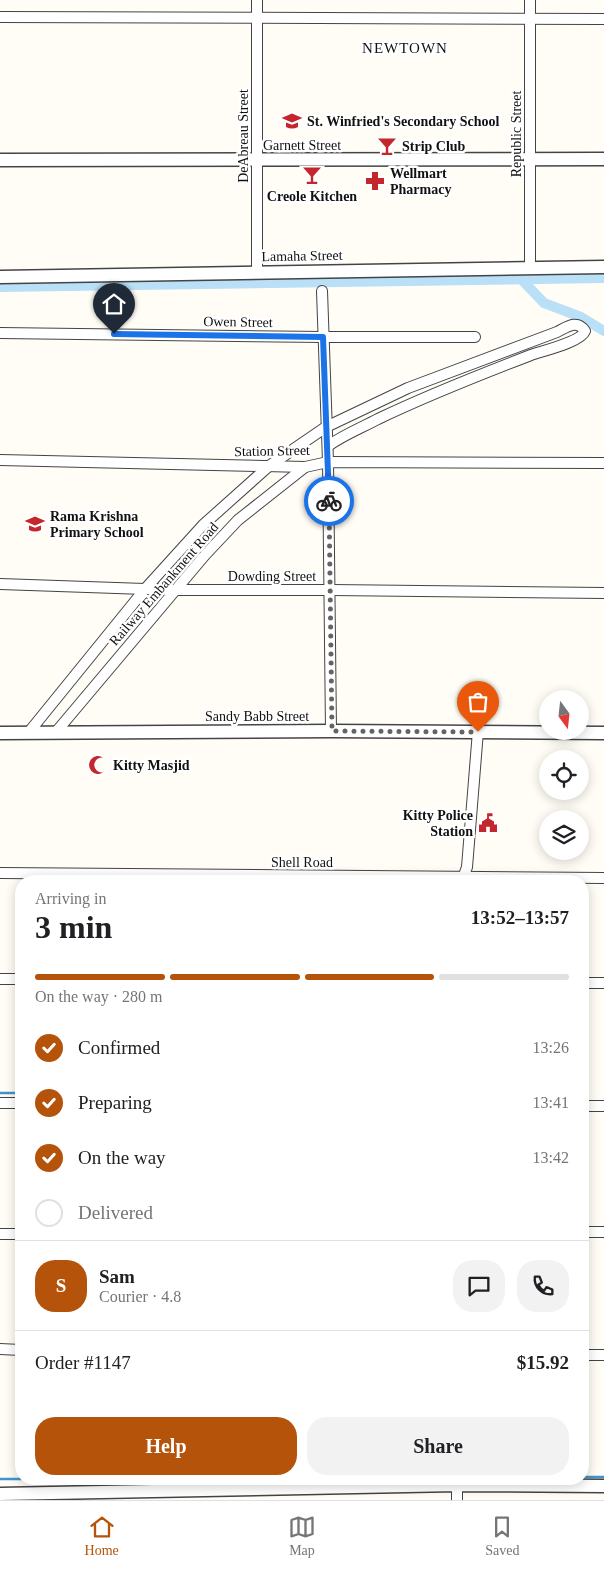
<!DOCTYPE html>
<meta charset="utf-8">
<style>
body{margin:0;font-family:"Times New Roman",serif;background:#f2f2f2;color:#202124;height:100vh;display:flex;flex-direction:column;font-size:19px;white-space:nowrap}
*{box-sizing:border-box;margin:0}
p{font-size:16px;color:#757577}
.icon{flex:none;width:28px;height:28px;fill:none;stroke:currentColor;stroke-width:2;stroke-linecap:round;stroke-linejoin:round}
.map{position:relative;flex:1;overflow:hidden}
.sheet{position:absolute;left:15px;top:875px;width:574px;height:610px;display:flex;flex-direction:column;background:#fff;border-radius:20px;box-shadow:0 2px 12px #0003}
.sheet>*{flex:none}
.needle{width:32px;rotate:165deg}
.tools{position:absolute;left:539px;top:690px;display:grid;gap:10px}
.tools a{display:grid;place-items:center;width:50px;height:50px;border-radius:50%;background:#fff;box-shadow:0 2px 12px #0003;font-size:25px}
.pin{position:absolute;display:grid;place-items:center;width:42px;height:42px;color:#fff;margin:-51px -21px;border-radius:50% 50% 50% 0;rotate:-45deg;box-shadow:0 0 5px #0007}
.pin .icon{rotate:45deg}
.courier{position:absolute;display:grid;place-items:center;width:50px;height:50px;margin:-25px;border:4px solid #1a73e8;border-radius:50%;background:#fff;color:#222;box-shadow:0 1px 6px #0007}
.headline em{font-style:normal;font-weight:700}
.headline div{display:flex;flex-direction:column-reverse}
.headline{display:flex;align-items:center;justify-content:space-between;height:85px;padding:0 20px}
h1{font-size:32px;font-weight:700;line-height:38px}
.bar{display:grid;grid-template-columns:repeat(4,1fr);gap:8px 5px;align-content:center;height:60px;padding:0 20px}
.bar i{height:6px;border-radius:4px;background:#e0e0e0}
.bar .on{background:#b45309}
.bar p{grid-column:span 4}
.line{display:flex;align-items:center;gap:12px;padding:0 20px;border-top:1px solid #e0e0e0}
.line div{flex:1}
.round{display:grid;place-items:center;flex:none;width:52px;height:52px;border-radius:20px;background:#f2f2f2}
ol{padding:0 20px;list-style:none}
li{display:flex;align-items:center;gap:15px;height:55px}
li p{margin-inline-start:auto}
li .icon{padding:5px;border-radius:50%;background:#b45309;color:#fff;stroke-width:4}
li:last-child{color:#757577}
li i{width:28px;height:28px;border:2px solid #e0e0e0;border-radius:50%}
.button{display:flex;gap:10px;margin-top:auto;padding:10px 20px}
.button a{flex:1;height:58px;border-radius:20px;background:#b45309;color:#fff;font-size:20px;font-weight:700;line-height:58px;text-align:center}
.button a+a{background:#f2f2f2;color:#202124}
.menu{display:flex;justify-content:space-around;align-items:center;height:70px;border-top:1px solid #e0e0e0;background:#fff;font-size:14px;color:#757577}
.menu a{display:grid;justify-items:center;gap:2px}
.menu .on{color:#b45309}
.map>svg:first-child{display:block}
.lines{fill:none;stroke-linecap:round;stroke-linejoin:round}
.stream{stroke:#3f96cf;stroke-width:2.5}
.canal{stroke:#b9e0f7;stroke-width:10}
.minor-casing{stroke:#444;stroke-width:12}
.tertiary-casing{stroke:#444;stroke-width:15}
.minor{stroke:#fff;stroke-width:10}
.tertiary{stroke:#fff;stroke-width:12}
.done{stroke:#646461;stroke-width:5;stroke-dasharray:0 9}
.route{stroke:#1a73e8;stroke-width:6}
.labels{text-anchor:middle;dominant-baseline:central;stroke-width:5;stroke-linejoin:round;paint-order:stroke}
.poi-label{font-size:14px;font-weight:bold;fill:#111;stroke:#fff;text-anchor:start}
.street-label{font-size:14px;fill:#111;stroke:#fff}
.neighbourhood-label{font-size:15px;letter-spacing:1px;fill:#111;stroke:#fff}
</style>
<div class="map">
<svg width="604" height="1500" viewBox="0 0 604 1500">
<rect width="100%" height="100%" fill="#fffdf5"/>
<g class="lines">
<g class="stream">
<polyline points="0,1093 21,1093"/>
<polyline points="582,1477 604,1477"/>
<polyline points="0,1479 21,1479"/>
</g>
<g class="canal">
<polyline points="521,279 544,303 581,317 604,331"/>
<polyline points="0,287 604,278"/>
</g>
<g class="minor-casing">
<g id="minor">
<polyline points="257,0 257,272"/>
<polyline points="0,17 604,19"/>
<polyline points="530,268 530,0"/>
<polyline points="322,291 328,462 331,731"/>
<polyline points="0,333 323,337 475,337"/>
<polyline points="0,460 305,467 328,462 604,463"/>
<polyline points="0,584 174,590 331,590 604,593"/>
<path d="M29,732L145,589L203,525L269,466L326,427L408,388L557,332C567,327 577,319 585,331C581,342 542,351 531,355C479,375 428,395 378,419C361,428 343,435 328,446"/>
<polyline points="56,732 205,555 238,520 305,467"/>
<polyline points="0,873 604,878"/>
<polyline points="462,881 467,867 478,731"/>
<polyline points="0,979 21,979"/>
<polyline points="582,983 604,983"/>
<polyline points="0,1103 21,1103"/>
<polyline points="582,1106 604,1106"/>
<polyline points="582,1232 604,1232"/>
<polyline points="0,1234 21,1234"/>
<polyline points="0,1349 21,1350"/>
<polyline points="582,1355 604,1355"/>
<polyline points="457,1500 457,1479"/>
</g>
</g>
<g class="tertiary-casing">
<g id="tertiary">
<polyline points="0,160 604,159"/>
<polyline points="0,277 604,267"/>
<polyline points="0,733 331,731 604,733"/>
<polyline points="0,1494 457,1485 604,1486"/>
</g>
</g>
<use href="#minor" class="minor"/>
<use href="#tertiary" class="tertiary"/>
</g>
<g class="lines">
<polyline class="done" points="329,501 332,731 478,732"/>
<polyline class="route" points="114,334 323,337 329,501"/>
</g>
<defs>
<g id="school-bare" transform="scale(1.5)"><path d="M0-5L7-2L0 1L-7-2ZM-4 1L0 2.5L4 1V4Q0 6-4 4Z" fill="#c4262e" stroke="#fff" stroke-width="2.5" paint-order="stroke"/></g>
<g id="bar-bare" transform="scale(1.5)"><path d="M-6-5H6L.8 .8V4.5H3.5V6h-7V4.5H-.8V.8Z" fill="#c4262e" stroke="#fff" stroke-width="2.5" paint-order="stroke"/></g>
<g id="pharmacy-bare" transform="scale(1.5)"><path d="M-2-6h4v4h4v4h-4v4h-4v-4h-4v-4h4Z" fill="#c4262e" stroke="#fff" stroke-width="2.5" paint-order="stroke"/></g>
<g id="mosque-bare" transform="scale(1.5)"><path d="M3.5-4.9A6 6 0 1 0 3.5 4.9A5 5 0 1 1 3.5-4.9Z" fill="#c4262e" stroke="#fff" stroke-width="2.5" paint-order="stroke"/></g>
<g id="civic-bare" transform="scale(1.5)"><path d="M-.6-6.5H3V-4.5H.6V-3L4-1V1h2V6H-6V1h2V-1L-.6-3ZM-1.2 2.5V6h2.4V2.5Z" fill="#c4262e" stroke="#fff" stroke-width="2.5" paint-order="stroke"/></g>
</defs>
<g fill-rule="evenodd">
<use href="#school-bare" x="292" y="121"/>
<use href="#bar-bare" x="387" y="146"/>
<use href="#bar-bare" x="312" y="175"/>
<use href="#pharmacy-bare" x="375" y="181"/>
<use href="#school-bare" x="35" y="524"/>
<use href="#mosque-bare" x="98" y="765"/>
<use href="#civic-bare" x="488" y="823"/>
</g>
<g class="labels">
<g class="poi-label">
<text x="307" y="121">St. Winfried's Secondary School</text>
<text x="402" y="146">Strip Club</text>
<text x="390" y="173">Wellmart<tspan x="390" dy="16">Pharmacy</tspan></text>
<text x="312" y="196" text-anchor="middle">Creole Kitchen</text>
<text x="50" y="516">Rama Krishna<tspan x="50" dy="16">Primary School</tspan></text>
<text x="113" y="765">Kitty Masjid</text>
<text x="473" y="815" text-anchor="end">Kitty Police<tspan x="473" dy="16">Station</tspan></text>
</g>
<g class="street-label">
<text transform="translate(516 134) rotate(-90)">Republic Street</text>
<text transform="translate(243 136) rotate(-90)">DeAbreau Street</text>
<text x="302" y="145">Garnett Street</text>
<text transform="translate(302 256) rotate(-1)">Lamaha Street</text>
<text transform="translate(238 322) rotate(1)">Owen Street</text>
<text transform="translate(272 451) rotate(-1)">Station Street</text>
<text x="272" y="576">Dowding Street</text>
<text transform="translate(164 584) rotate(-49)">Railway Embankment Road</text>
<text x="257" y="716">Sandy Babb Street</text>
<text x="302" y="862">Shell Road</text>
</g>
<g class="neighbourhood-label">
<text x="405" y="48">NEWTOWN</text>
</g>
</g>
</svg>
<div class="tools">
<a><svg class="needle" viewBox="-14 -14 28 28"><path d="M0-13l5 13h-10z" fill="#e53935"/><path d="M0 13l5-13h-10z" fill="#757577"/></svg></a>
<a><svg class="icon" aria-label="locate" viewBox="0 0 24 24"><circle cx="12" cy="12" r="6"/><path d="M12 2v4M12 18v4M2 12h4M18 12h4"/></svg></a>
<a><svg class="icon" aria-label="layers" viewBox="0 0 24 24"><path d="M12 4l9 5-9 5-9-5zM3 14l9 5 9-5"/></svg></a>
</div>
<div class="pin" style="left:478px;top:732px;background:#ea580c"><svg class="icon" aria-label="bag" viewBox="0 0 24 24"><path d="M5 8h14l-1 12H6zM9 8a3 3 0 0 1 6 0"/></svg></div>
<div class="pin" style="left:114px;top:334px;background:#1f2937"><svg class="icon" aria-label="home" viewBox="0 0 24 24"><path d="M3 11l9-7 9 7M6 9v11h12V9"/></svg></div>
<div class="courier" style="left:329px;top:501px"><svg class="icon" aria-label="bike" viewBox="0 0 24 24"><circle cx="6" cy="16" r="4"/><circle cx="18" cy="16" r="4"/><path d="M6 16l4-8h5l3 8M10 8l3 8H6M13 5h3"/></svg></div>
<section class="sheet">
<div class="headline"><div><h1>3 min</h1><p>Arriving in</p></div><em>13:52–13:57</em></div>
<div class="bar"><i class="on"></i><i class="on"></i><i class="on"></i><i></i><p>On the way · 280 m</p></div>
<ol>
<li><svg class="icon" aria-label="check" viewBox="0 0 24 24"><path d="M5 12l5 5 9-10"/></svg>Confirmed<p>13:26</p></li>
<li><svg class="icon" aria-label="check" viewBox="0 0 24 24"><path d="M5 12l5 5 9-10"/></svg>Preparing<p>13:41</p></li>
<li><svg class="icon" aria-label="check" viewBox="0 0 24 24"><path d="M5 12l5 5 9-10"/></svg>On the way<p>13:42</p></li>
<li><i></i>Delivered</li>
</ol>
<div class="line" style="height:90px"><b class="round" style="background:#b45309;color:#fff">S</b><div><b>Sam</b><p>Courier · 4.8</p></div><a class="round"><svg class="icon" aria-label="chat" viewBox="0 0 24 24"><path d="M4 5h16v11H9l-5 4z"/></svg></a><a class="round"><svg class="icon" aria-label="phone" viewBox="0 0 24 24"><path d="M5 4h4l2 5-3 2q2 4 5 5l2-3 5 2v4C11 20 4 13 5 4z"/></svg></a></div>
<div class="line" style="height:65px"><div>Order #1147</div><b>$15.92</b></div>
<div class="button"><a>Help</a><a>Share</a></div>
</section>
</div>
<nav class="menu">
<a class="on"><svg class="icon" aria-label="home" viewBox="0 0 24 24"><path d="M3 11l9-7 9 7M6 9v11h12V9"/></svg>Home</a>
<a><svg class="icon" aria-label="map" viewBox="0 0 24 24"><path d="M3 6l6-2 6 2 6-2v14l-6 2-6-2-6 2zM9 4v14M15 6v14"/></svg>Map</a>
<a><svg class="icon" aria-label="saved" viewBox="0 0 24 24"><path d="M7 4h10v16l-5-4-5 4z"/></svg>Saved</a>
</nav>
